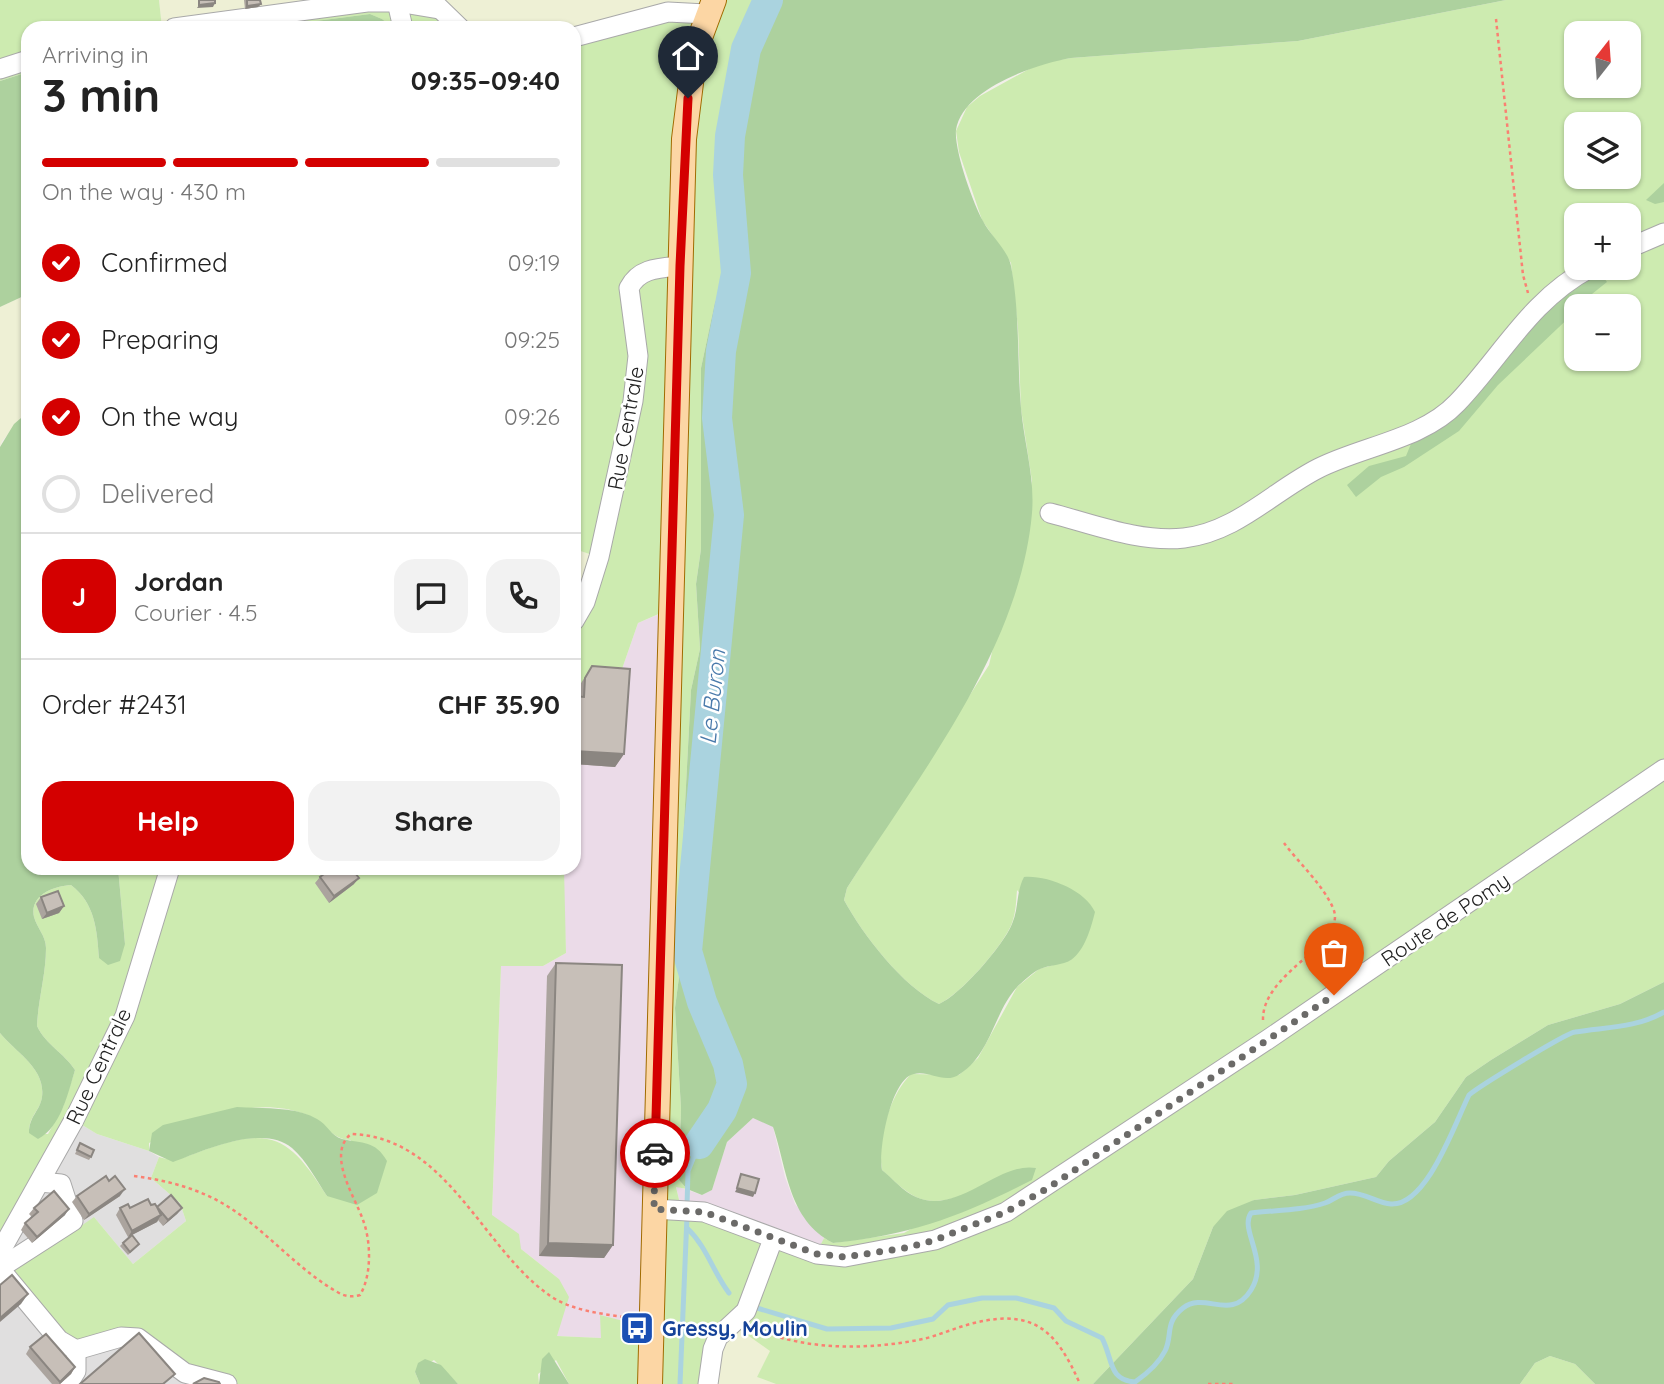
<!DOCTYPE html>
<meta charset="utf-8">
<style>
body{margin:0;font-family:Quicksand,sans-serif;background:#f2f2f2;color:#222;height:100vh;display:flex;flex-direction:column;font-size:26px;white-space:nowrap}
*{box-sizing:border-box;margin:0}
p{font-size:23px;color:#767676}
.icon{flex:none;width:38px;height:38px;fill:none;stroke:currentColor;stroke-width:2;stroke-linecap:round;stroke-linejoin:round}
.map{position:relative;flex:1;overflow:hidden}
.details{position:absolute;left:21px;top:21px;width:560px;height:854px;display:flex;flex-direction:column;background:#fff;border-radius:21px;box-shadow:0 2px 5px #0004}
.details>*{flex:none}
.needle{width:46px;rotate:17deg}
.tools{position:absolute;left:1564px;top:21px;display:grid;gap:14px}
.tools a{display:grid;place-items:center;width:77px;height:77px;border-radius:14px;background:#fff;box-shadow:0 2px 5px #0004;font-size:35px}
.pin{position:absolute;display:grid;place-items:center;width:60px;height:60px;color:#fff;margin:-72px -30px;border-radius:50% 50% 50% 0;rotate:-45deg;box-shadow:0 0 7px #0007}
.pin .icon{rotate:45deg}
.courier{position:absolute;display:grid;place-items:center;width:70px;height:70px;margin:-35px;border:5px solid #d40000;border-radius:50%;background:#fff;color:#222;box-shadow:0 2px 9px #0007}
.overview em{font-style:normal;font-weight:800}
.overview div{display:flex;flex-direction:column-reverse}
.overview{display:flex;align-items:center;justify-content:space-between;height:119px;padding:0 21px}
h1{font-size:46px;font-weight:800;line-height:52px}
.bar{display:grid;grid-template-columns:repeat(4,1fr);gap:10px 7px;align-content:center;height:84px;padding:0 21px}
.bar i{height:9px;border-radius:5px;background:#e0e0e0}
.bar .current{background:#d40000}
.bar p{grid-column:span 4}
.line{display:flex;align-items:center;gap:18px;padding:0 21px;border-top:2px solid #e0e0e0}
.line div{flex:1}
.round{display:grid;place-items:center;flex:none;width:74px;height:74px;border-radius:21px;background:#f2f2f2}
ol{padding:0 21px;list-style:none}
li{display:flex;align-items:center;gap:21px;height:77px}
li p{margin-inline-start:auto}
li .icon{padding:7px;border-radius:50%;background:#d40000;color:#fff;stroke-width:4}
li:last-child{color:#767676}
li i{width:38px;height:38px;border:4px solid #e0e0e0;border-radius:50%}
.cta{display:flex;gap:14px;margin-top:auto;padding:14px 21px}
.cta a{flex:1;height:80px;border-radius:21px;background:#d40000;color:#fff;font-size:28px;font-weight:800;line-height:80px;text-align:center}
.cta a+a{background:#f2f2f2;color:#222}
.map>svg:first-child{display:block}
.residential{fill:#e0dfdf}
.industrial{fill:#ebdbe8}
.farmland{fill:#eef0d5}
.grass{fill:#cdebb0;fill-rule:evenodd}
.forest{fill:#add19e}
.lines{fill:none;stroke-linecap:round;stroke-linejoin:round}
.stream{stroke:#aad3df;stroke-width:5}
.river{stroke:#aad3df;stroke-width:30}
.minor-casing{stroke:#a9a9a9;stroke-width:21}
.major-casing{stroke:#a06b00;stroke-width:26}
.path{stroke:#fa8072;stroke-width:2.5;stroke-dasharray:3.5 3.5;stroke-linecap:butt}
.minor{stroke:#fff;stroke-width:19}
.major{stroke:#fcd6a4;stroke-width:24}
.wall{fill:#aba49e}
.shaded-wall{fill:#8b8681}
.building{fill:#c7bfb8;stroke:#8b8681;stroke-width:2}
.done{stroke:#6b6a68;stroke-width:7;stroke-dasharray:0 12.6}
.route{stroke:#d40000;stroke-width:9}
.labels{text-anchor:middle;dominant-baseline:central;stroke-width:5;stroke-linejoin:round;paint-order:stroke}
.street-label{font-size:21px;fill:#222;stroke:#fff}
.transit-label{font-size:21px;font-weight:bold;fill:#164399;stroke:#fff;text-anchor:start}
.water-label{font-size:23px;font-style:italic;fill:#4a7aab;stroke:#fff}
</style>
<div class="map">
<svg width="1664" height="1384" viewBox="0 0 1664 1384">
<rect width="100%" height="100%" fill="#f2efe9"/>
<polygon class="residential" points="74,1120 97,1134 149,1151 159,1157 151,1178 180,1203 186,1221 133,1264 94,1217 110,1340 227,1384 0,1384 0,1252"/>
<g class="industrial">
<polygon points="671,609 651,1328 601,1316 601,1338 557,1336 559,1279 521,1249 492,1216 501,966 543,966 566,953 563,882 564,868 574,868 576,691 583,679 622,669 638,623"/>
<polygon points="754,1117 773,1127 785,1177 795,1204 824,1238 817,1254 681,1209 676,1186 702,1195 712,1190 727,1142"/>
</g>
<g class="farmland">
<polygon points="159,0 714,0 706,14 574,28 460,28 449,19 162,28"/>
<polygon points="28,294 28,412 2,441 0,447 0,307"/>
<polygon points="574,549 599,557 574,621"/>
<polygon points="730,1322 771,1351 757,1377 776,1384 700,1384 713,1325"/>
</g>
<g class="grass">
<polygon points="0,0 159,0 162,28 28,28 28,72 0,81"/>
<path d="M714,0H768L746,49L736,273L715,302L701,368V549L696,584L700,649L691,690L680,900L684,938L675,1008L681,1108L679,1180L687,1189L676,1187L681,1208L816,1254L824,1238L833,1243L904,1233L1009,1173C984,1185 945,1211 916,1197C904,1191 892,1179 882,1170C877,1140 889,1096 911,1074L959,1075L978,1058L1017,987L1039,969L1071,960L1017,890C1016,902 1016,912 1012,923C1004,945 960,995 939,1004C903,987 863,935 844,900L847,888L989,665L1032,481L1021,409L1018,328L1011,263L982,220L959,152L956,131L967,107L980,96L1040,63L1071,58L1298,41L1506,0H1664V982L1620,1004L1548,1025L1491,1060L1466,1077L1435,1122L1389,1161L1376,1177L1295,1195L1254,1200L1213,1227L1193,1279L1093,1384H776L757,1377L770,1351L729,1322L713,1325L700,1384H569L556,1360L538,1374L539,1384H458L434,1360L415,1372L420,1384H227L146,1342L76,1350L0,1269L73,1221L81,1226L94,1217L133,1264L186,1221L180,1203L151,1178L159,1157C177,1163 187,1156 204,1150C273,1125 290,1138 327,1196L351,1140C332,1140 323,1121 305,1114C249,1094 200,1122 149,1143V1151L97,1134L74,1120L0,1252V1033C15,1052 46,1068 42,1097C40,1111 29,1115 29,1133L48,1134L63,1107L75,1070C64,1053 46,1045 37,1026C38,1000 46,974 46,948C46,936 37,928 34,917C29,895 54,886 71,885C95,903 97,930 99,958L125,944L118,868H564L566,953L543,966H501L492,1215L519,1234L521,1249L559,1279L569,1297L557,1336L601,1338L600,1315L651,1328L670,609L638,623L622,669L574,710V621L599,557L574,549V37ZM1577,33H1629V86H1577ZM1577,124H1629V177H1577ZM1577,215H1629V268H1577ZM1577,306H1629V359H1577Z"/>
<polygon points="406,3 460,28 393,28 382,19 370,14 262,28 174,28"/>
<polygon points="1550,1356 1575,1364 1595,1384 1520,1384 1535,1363"/>
</g>
<g class="forest">
<path d="M768,0H1506L1298,41L1071,58C1036,64 962,89 956,130C954,150 973,203 983,221C990,235 1008,250 1011,266C1020,312 1017,361 1021,408C1024,443 1035,477 1032,513C1020,650 919,775 847,888L844,900C863,935 903,987 939,1004C960,995 1003,946 1012,924C1019,908 1016,892 1024,877C1047,875 1085,890 1095,912C1091,928 1085,950 1071,960C1063,965 1049,965 1040,969C1033,972 1025,980 1019,985C994,1010 992,1053 960,1074C944,1085 930,1070 914,1074C891,1078 878,1150 882,1170C893,1179 904,1192 916,1197C958,1216 999,1161 1036,1168L1032,1180C962,1216 912,1235 833,1243C788,1220 787,1168 773,1127L753,1118L727,1142L712,1190L702,1195L687,1189L679,1180L681,1108L675,1008L684,938L680,900L691,690L700,649L696,584L701,549V368L715,302L736,273L728,175L730,136L746,49Z"/>
<polygon points="370,14 382,19 393,28 262,28"/>
<polygon points="28,72 28,294 0,307 0,81"/>
<polygon points="1664,183 1664,202 1655,204 1646,200"/>
<polygon points="1597,268 1607,282 1577,306 1577,310 1498,385 1459,431 1404,467 1381,477 1356,497 1347,485 1369,466 1406,456 1417,429 1497,351"/>
<path d="M28,412V868H118L125,944L120,961L108,965L99,958C97,930 95,903 71,885C54,886 29,895 34,917C37,928 46,936 46,948C46,974 38,1000 37,1026C46,1045 64,1053 75,1070C68,1093 61,1127 38,1139L29,1133C29,1116 40,1111 42,1097C46,1068 15,1052 0,1033V447L14,424Z"/>
<polygon points="1664,982 1664,1384 1595,1384 1575,1364 1550,1356 1535,1363 1520,1384 1093,1384 1193,1279 1213,1227 1227,1211 1254,1200 1295,1195 1376,1177 1389,1161 1435,1122 1466,1077 1491,1060 1548,1025 1620,1004"/>
<path d="M237,1107C262,1109 295,1106 317,1119C327,1124 331,1136 342,1139C363,1144 375,1140 387,1161L377,1193L357,1205L327,1196C316,1180 307,1161 292,1148C263,1123 203,1151 173,1162L149,1151L152,1133L163,1125Z"/>
<polygon points="549,1352 569,1384 539,1384 542,1359"/>
<polygon points="425,1359 441,1365 458,1384 420,1384 415,1372 418,1363"/>
</g>
<g class="lines">
<g class="stream">
<polyline points="687,1206 688,1171 699,1144"/>
<path d="M687,1228C707,1247 713,1272 729,1293"/>
<path d="M757,1308L827,1329L891,1328L933,1319L948,1305L982,1298H1016L1054,1308L1066,1321L1102,1338C1113,1359 1108,1380 1135,1382C1145,1375 1159,1363 1165,1351C1173,1335 1164,1323 1183,1308C1205,1291 1231,1322 1251,1290C1270,1260 1239,1230 1251,1213C1275,1210 1301,1211 1325,1203C1334,1200 1339,1193 1350,1193C1365,1193 1377,1203 1391,1204C1427,1206 1455,1123 1469,1095C1478,1087 1566,1033 1575,1032C1605,1027 1637,1028 1664,1012"/>
<polyline points="680,1384 687,1216"/>
</g>
<polyline class="river" points="699,1144 722,1110 732,1084 728,1064 702,1002 687,951 729,515 717,418 721,351 736,273 728,175 730,136 746,49 768,0"/>
<g class="minor-casing">
<g id="minor">
<polyline points="431,0 460,28"/>
<polyline points="397,2 403,28"/>
<polyline points="174,28 367,2 397,2 439,9"/>
<polyline points="574,37 668,12 706,14"/>
<polyline points="0,69 28,60"/>
<polyline points="1629,248 1664,233"/>
<path d="M1050,513C1093,524 1140,543 1184,538C1237,532 1273,491 1319,468C1363,446 1423,439 1457,403C1502,356 1530,300 1590,268"/>
<path d="M574,621L585,602L599,557L633,401L638,356L629,288C639,268 659,268 680,266"/>
<polyline points="654,1209 704,1212 817,1254 845,1257 935,1240 1006,1212 1267,1040 1664,769"/>
<polyline points="0,1252 74,1120 125,1016 170,868"/>
<polyline points="0,1268 73,1221 61,1184 40,1182"/>
<polyline points="0,1269 59,1340 76,1350 76,1371 68,1384"/>
<polyline points="76,1350 121,1337 138,1338 185,1373 227,1384"/>
<polyline points="708,1384 713,1349 718,1337 746,1311 773,1239"/>
</g>
</g>
<g class="major-casing">
<polyline id="major" points="650,1384 684,139 695,51 714,0"/>
</g>
<g class="path">
<polyline points="1496,19 1523,275 1528,293"/>
<path d="M1263,1020C1262,971 1349,944 1333,908C1323,885 1299,863 1284,843"/>
<path d="M134,1176C165,1180 196,1188 222,1203C265,1228 296,1269 339,1293C346,1297 353,1297 360,1295C372,1275 371,1241 363,1220C355,1197 326,1154 351,1134C447,1137 481,1247 549,1295C571,1311 604,1314 631,1318"/>
<path d="M754,1328C805,1351 869,1350 923,1339C940,1335 957,1327 974,1323C1035,1308 1057,1332 1080,1384"/>
<polyline points="1208,1384 1234,1384"/>
</g>
<use href="#minor" class="minor"/>
<use href="#major" class="major"/>
</g>
<g class="wall">
<polygon points="244,0 260,0 261,4 258,7 245,9"/>
<polygon points="592,666 624,754 615,767 574,764 574,696 576,696 576,691"/>
<polygon points="360,868 355,873 354,884 329,903 315,883 320,877"/>
<polygon points="41,897 64,906 59,913 42,919 36,904"/>
<polygon points="556,963 613,1245 604,1258 539,1256 547,976"/>
<polygon points="80,1143 91,1157 89,1160 75,1154"/>
<polygon points="77,1196 120,1196 84,1220 72,1202"/>
<polygon points="151,1205 157,1207 182,1208 177,1214 163,1226 158,1220 157,1222 128,1237 116,1215 120,1208"/>
<polygon points="34,1208 65,1215 32,1243 21,1230 25,1223 32,1217 29,1214"/>
<polygon points="123,1243 139,1244 128,1255 120,1246"/>
<polygon points="30,1347 75,1367 71,1374 60,1384 52,1384 26,1354"/>
</g>
<g class="shaded-wall">
<polygon points="215,3 213,7 197,8 199,5"/>
<polygon points="261,4 258,7 245,9 247,6"/>
<polygon points="574,751 624,754 615,767 574,764"/>
<polygon points="359,878 354,884 329,903 334,896"/>
<polygon points="64,906 59,913 42,919 47,913"/>
<polygon points="737,1188 755,1193 753,1197 735,1192"/>
<polygon points="125,1189 120,1196 84,1220 89,1214"/>
<polygon points="182,1208 177,1214 163,1226 168,1220"/>
<polygon points="69,1209 65,1215 32,1243 37,1237"/>
<polygon points="161,1215 157,1222 128,1237 132,1231"/>
<polygon points="548,1243 613,1245 604,1258 539,1256"/>
<polygon points="28,1294 21,1304 0,1322 0,1318"/>
<polygon points="75,1367 71,1374 60,1384 59,1384"/>
</g>
<g class="building">
<polygon points="199,0 215,0 215,3 199,5"/>
<polygon points="247,0 260,0 261,4 247,6"/>
<polygon points="592,666 630,669 624,754 574,751 574,696 584,697 585,678"/>
<polygon points="332,868 351,868 359,878 334,896 320,877"/>
<polygon points="351,868 360,868 354,872"/>
<polygon points="58,891 64,906 47,913 41,897"/>
<polygon points="556,963 622,965 613,1245 548,1243"/>
<polygon points="80,1143 94,1150 91,1157 77,1150"/>
<polygon points="741,1174 759,1179 755,1193 737,1188"/>
<polygon points="106,1176 109,1181 115,1176 125,1189 89,1214 77,1196"/>
<polygon points="54,1191 69,1209 37,1237 25,1223 38,1212 34,1208"/>
<polygon points="171,1195 182,1208 168,1220 157,1207 161,1215 132,1231 120,1208 128,1204 130,1208 148,1199 151,1205 155,1204 157,1207"/>
<polygon points="132,1235 139,1244 130,1252 123,1243"/>
<polygon points="12,1275 28,1294 0,1318 0,1285"/>
<polygon points="139,1333 175,1374 163,1384 80,1384"/>
<polygon points="46,1334 75,1367 60,1382 30,1347"/>
<polygon points="204,1378 219,1382 220,1384 193,1384"/>
</g>
<g class="lines">
<polyline class="done" points="655,1153 654,1209 704,1212 817,1254 845,1257 905,1248 935,1240 1006,1212 1048,1188 1334,995"/>
<polyline class="route" points="655,1153 680,266 688,98"/>
</g>
<defs>
<g id="bus-square" transform="scale(1.75)"><rect x="-9" y="-9" width="18" height="18" rx="4" fill="#1a4fb4" stroke="#fff"/><path d="M-5-6H5V4H4V6H2V4H-2V6H-4V4H-5ZM-3.5-4V0h7V-4ZM-3.5 1.2v1.5H-2V1.2ZM2 1.2v1.5H3.5V1.2Z" fill="#fff"/></g>
</defs>
<g fill-rule="evenodd">
<use href="#bus-square" x="637" y="1328"/>
</g>
<g class="labels">
<g class="street-label">
<text transform="translate(625 428) rotate(-80)">Rue Centrale</text>
<text transform="translate(1445 919) rotate(-34)">Route de Pomy</text>
<text transform="translate(98 1066) rotate(-65)">Rue Centrale</text>
</g>
<g class="transit-label">
<text x="662" y="1328">Gressy, Moulin</text>
</g>
<g class="water-label">
<text transform="translate(712 697) rotate(-84)">Le Buron</text>
</g>
</g>
</svg>
<div class="tools">
<a><svg class="needle" viewBox="-14 -14 28 28"><path d="M0-13l5 13h-10z" fill="#e53935"/><path d="M0 13l5-13h-10z" fill="#767676"/></svg></a>
<a><svg class="icon" aria-label="layers" viewBox="0 0 24 24"><path d="M12 4l9 5-9 5-9-5zM3 14l9 5 9-5"/></svg></a>
<a>+</a>
<a>−</a>
</div>
<div class="pin" style="left:1334px;top:995px;background:#ea580c"><svg class="icon" aria-label="bag" viewBox="0 0 24 24"><path d="M5 8h14l-1 12H6zM9 8a3 3 0 0 1 6 0"/></svg></div>
<div class="pin" style="left:688px;top:98px;background:#1f2937"><svg class="icon" aria-label="home" viewBox="0 0 24 24"><path d="M3 11l9-7 9 7M6 9v11h12V9"/></svg></div>
<div class="courier" style="left:655px;top:1153px"><svg class="icon" aria-label="car" viewBox="0 0 24 24"><path d="M5 17H2v-5l4-1 3-4h7l3 4 3 1v5h-3M9 17h6M6 11h13"/><circle cx="7" cy="17" r="2"/><circle cx="17" cy="17" r="2"/></svg></div>
<section class="details">
<div class="overview"><div><h1>3 min</h1><p>Arriving in</p></div><em>09:35–09:40</em></div>
<div class="bar"><i class="current"></i><i class="current"></i><i class="current"></i><i></i><p>On the way · 430 m</p></div>
<ol>
<li><svg class="icon" aria-label="check" viewBox="0 0 24 24"><path d="M5 12l5 5 9-10"/></svg>Confirmed<p>09:19</p></li>
<li><svg class="icon" aria-label="check" viewBox="0 0 24 24"><path d="M5 12l5 5 9-10"/></svg>Preparing<p>09:25</p></li>
<li><svg class="icon" aria-label="check" viewBox="0 0 24 24"><path d="M5 12l5 5 9-10"/></svg>On the way<p>09:26</p></li>
<li><i></i>Delivered</li>
</ol>
<div class="line" style="height:126px"><b class="round" style="background:#d40000;color:#fff">J</b><div><b>Jordan</b><p>Courier · 4.5</p></div><a class="round"><svg class="icon" aria-label="chat" viewBox="0 0 24 24"><path d="M4 5h16v11H9l-5 4z"/></svg></a><a class="round"><svg class="icon" aria-label="phone" viewBox="0 0 24 24"><path d="M5 4h4l2 5-3 2q2 4 5 5l2-3 5 2v4C11 20 4 13 5 4z"/></svg></a></div>
<div class="line" style="height:91px"><div>Order #2431</div><b>CHF 35.90</b></div>
<div class="cta"><a>Help</a><a>Share</a></div>
</section>
</div>
